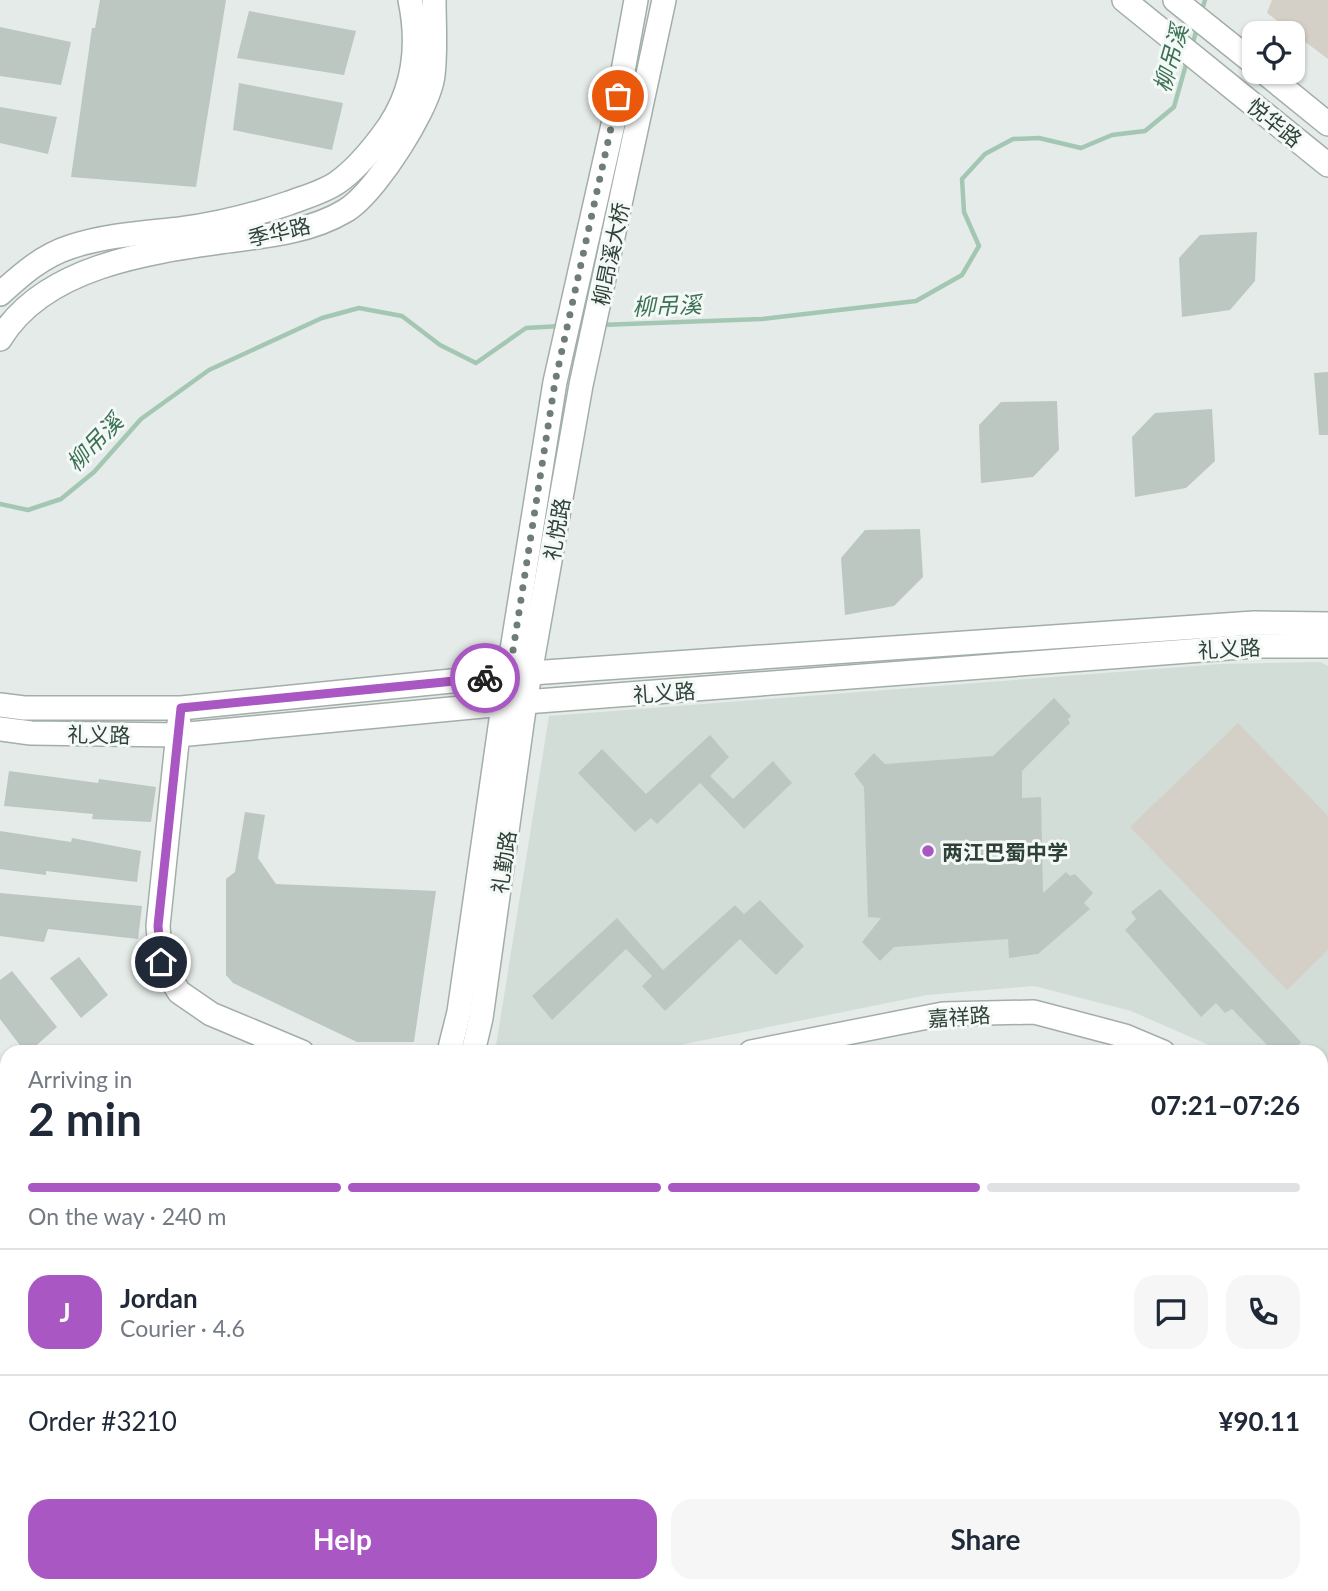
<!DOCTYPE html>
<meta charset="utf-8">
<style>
body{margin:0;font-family:Lato,"Noto Sans SC",sans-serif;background:#f6f6f7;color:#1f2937;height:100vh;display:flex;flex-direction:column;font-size:26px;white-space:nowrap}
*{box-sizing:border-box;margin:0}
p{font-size:23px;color:#747a83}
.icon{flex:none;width:38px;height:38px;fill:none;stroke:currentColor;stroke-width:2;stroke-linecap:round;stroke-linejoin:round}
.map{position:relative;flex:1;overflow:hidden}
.sheet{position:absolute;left:0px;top:1045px;width:1328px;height:548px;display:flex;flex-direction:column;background:#fff;border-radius:21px 21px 0 0;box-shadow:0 2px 5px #0004}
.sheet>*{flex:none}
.tools{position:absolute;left:1242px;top:21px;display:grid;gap:14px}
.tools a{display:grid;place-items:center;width:63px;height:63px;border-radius:14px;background:#fff;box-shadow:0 2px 5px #0004;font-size:35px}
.pin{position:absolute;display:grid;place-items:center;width:60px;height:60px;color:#fff;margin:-30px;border:4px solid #fff;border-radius:50%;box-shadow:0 2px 7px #0007}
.courier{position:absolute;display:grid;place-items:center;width:70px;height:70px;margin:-35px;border:5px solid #a957c2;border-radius:50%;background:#fff;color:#222;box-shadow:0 2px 9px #0007}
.head em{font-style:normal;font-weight:700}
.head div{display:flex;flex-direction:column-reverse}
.head{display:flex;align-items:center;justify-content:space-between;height:119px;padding:0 28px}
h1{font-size:46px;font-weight:700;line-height:52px}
.bar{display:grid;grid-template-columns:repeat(4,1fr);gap:10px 7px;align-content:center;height:84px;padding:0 28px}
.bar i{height:9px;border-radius:5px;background:#e0e1e3}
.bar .active{background:#a957c2}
.bar p{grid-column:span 4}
.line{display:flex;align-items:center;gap:18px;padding:0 28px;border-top:2px solid #e0e1e3}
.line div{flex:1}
.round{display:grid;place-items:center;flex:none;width:74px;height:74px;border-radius:21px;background:#f6f6f7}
.cta{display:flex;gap:14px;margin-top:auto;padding:14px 28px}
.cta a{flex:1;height:80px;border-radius:21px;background:#a957c2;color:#fff;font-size:28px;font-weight:700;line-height:80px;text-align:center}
.cta a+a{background:#f6f6f7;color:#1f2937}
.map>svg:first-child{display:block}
.built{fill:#d3ddd8}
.green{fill:#d4cfc7}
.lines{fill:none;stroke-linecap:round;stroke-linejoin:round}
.stream{stroke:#a4c7b3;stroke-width:4.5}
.building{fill:#bcc7c2}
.secondary-casing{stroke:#a3aea9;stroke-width:26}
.secondary{stroke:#fff;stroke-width:23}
.done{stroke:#6e7d76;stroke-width:7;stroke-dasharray:0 12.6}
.route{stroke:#a957c2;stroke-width:9}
.poi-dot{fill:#a957c2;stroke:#f4f8f6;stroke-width:2.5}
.labels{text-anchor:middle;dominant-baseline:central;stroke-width:6;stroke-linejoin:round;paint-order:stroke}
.street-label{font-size:21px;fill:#2e4239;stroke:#f4f8f6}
.poi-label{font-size:21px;font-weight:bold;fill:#2e4239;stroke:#f4f8f6;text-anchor:start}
.water-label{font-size:23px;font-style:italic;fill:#3b7255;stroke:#f4f8f6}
</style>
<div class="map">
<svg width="1328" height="1591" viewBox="0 0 1328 1591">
<rect width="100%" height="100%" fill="#e5ebe8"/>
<polygon class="built" points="1320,662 1328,666 1328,1097 1321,1094 1321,1052 1225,1052 1131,1011 1034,986 927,995 645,1052 495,1052 549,716 1221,664"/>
<g class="green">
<polygon points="1272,0 1328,0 1328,59 1267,13"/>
<polygon points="1238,723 1328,816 1328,950 1287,990 1130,827"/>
</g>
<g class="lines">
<g class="stream">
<polyline points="1201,13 1205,0"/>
<polyline points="1192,46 1197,28"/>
<polyline points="600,325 762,319 916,301 962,275 979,246 964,212 962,179 985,154 1013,139 1039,138 1081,148 1112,135 1145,131 1174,107 1187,61"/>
<polyline points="0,504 28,510 61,499 94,472 141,419 209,370 322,318 359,308 402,316 440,345 476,363 526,328 560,326"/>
</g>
</g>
<g class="building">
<polygon points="100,0 226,0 196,187 71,177 92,28 95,28"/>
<polygon points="249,11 356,31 344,75 237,58"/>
<polygon points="0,27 71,42 61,85 0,76"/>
<polygon points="239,83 343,103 332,150 233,130"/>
<polygon points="0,107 57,117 48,154 0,143"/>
<polygon points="1257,232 1255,281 1230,310 1182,317 1179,258 1200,235"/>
<polygon points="1328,372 1328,435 1319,435 1314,373"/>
<polygon points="1057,401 1059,450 1033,477 981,483 979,425 1001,402"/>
<polygon points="1212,409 1215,461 1186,488 1135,497 1132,437 1155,413"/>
<polygon points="920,529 923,577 894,606 845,615 841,558 865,530"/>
<polygon points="1054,698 1071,716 1068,719 1070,723 1022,771 1022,798 1041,797 1043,893 1066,872 1070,876 1075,874 1093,893 1084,903 1090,909 1038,954 1009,958 1008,939 894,947 880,961 862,942 881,918 868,917 864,787 854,774 874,753 885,764 993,756"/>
<polygon points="710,735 729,757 710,776 733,799 773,761 792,783 744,829 700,783 657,824 651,818 635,832 578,773 602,749 646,794"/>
<polygon points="9,771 98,783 99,779 156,787 151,822 92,819 93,814 4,806"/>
<polygon points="245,812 265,815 258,858 276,884 436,891 414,1042 357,1042 233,983 226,975 226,879 235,872"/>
<polygon points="0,831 71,842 72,838 141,851 137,882 46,871 46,875 0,869"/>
<polygon points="1160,889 1301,1042 1293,1052 1274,1052 1232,1009 1225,1013 1216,1003 1201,1017 1125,930 1136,919 1131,912"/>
<polygon points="0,893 142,906 138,939 48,929 44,942 0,936"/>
<polygon points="760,900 804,946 776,975 740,939 665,1011 642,986 652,976 626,949 552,1020 532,996 617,918 663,970 735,905 744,914"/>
<polygon points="79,957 108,995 81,1018 50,978"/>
<polygon points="12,971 57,1027 29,1052 25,1052 0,1019 0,980"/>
</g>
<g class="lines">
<g class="secondary-casing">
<g id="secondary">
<polyline points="1124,0 1328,165"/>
<polyline points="1175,0 1255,64"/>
<polyline points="1264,72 1328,124"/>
<path d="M0,294C21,275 42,256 70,247C106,235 144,233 180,229C218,224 254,215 289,203C305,197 324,192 338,182C355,170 370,152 382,136C413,96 420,48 410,0"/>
<path d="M0,339C44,266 149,252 227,241C266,236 310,232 345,211C364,200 388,166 400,147C411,130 431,95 433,75C436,50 434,24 434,0"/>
<polyline points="0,705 24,708 181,708 531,673 1254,623 1328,624"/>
<polyline points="179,723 158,926 161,963 179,992 211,1014 302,1052"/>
<polyline points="0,729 31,733 178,735 525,702 1254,646 1328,646"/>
<polyline points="449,1052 459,1012 503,706 555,382 614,120 636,0"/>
<polyline points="473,1052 481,1018 525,702 581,385 664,0"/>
<polyline points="751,1052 943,1014 1034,1012 1125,1036 1163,1052"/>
<polyline points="1321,1119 1328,1121"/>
<polyline points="1321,1247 1328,1241"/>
<polyline points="1321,1273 1328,1267"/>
<polyline points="0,1536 7,1531"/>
<polyline points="0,1559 7,1554"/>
<polyline points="676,1586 677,1591"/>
</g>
</g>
<use href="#secondary" class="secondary"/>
</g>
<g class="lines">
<polyline class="done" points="485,678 509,676 555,382 618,96"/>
<polyline class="route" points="161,962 158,926 181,708 485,678"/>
</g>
<circle class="poi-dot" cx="928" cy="851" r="7"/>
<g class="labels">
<g class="street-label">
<text transform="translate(1275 122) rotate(39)">悦华路</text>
<text transform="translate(279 231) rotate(-13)">季华路</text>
<text transform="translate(610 254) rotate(-78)">柳昂溪大桥</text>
<text transform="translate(556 529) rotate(-80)">礼悦路</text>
<text transform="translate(1229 648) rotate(-3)">礼义路</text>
<text transform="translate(664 692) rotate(-4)">礼义路</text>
<text transform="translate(99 734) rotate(1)">礼义路</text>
<text transform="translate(503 862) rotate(-82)">礼勤路</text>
<text transform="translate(959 1016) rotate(-4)">嘉祥路</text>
</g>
<g class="poi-label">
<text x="942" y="851">两江巴蜀中学</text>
</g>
<g class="water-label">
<text transform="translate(1170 58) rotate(-74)">柳吊溪</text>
<text transform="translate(667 305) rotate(-2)">柳吊溪</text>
<text transform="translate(94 442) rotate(-46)">柳吊溪</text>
</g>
</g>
</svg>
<div class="tools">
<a><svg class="icon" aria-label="locate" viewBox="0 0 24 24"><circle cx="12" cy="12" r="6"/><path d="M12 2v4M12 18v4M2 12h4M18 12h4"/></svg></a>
</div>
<div class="pin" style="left:618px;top:96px;background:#ea580c"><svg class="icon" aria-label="bag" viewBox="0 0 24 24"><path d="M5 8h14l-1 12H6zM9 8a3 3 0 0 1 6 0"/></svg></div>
<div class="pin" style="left:161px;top:962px;background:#1f2937"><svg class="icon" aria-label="home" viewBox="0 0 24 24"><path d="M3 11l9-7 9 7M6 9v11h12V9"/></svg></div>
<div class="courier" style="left:485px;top:678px"><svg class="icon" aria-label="bike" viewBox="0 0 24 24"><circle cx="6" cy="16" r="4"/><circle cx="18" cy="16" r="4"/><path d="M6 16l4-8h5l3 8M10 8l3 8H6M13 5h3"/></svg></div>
<section class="sheet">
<div class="head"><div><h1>2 min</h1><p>Arriving in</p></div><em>07:21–07:26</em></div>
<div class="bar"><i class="active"></i><i class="active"></i><i class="active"></i><i></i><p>On the way · 240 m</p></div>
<div class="line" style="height:126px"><b class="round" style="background:#a957c2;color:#fff">J</b><div><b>Jordan</b><p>Courier · 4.6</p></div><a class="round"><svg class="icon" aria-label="chat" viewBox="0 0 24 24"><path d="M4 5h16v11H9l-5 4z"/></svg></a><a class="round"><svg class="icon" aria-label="phone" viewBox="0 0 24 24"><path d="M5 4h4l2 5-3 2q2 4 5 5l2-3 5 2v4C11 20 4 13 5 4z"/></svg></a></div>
<div class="line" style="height:91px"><div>Order #3210</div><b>¥90.11</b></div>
<div class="cta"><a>Help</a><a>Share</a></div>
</section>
</div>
